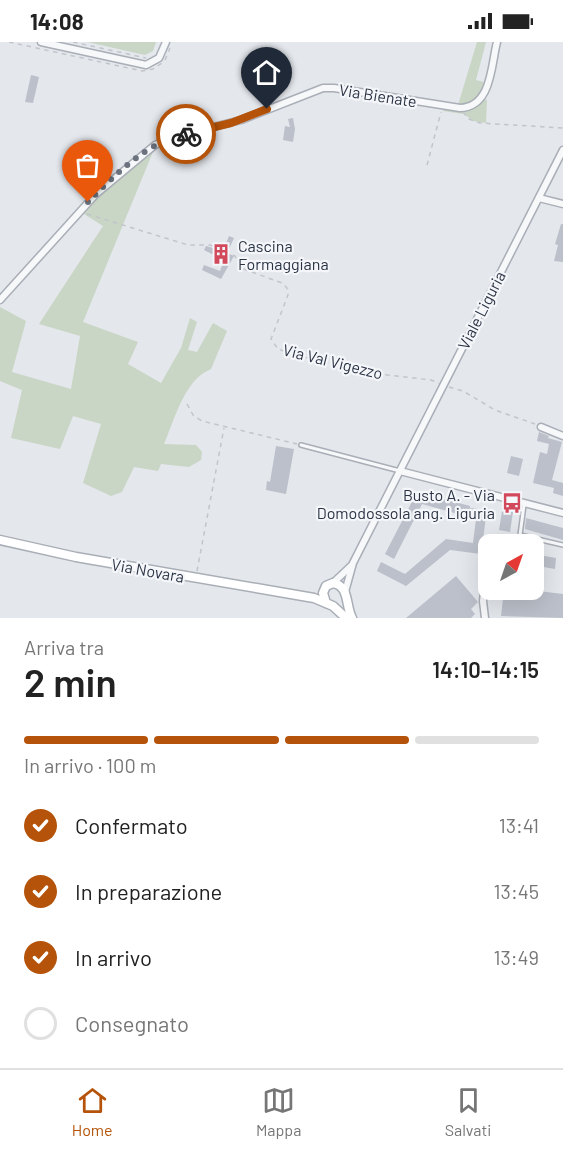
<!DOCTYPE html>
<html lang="it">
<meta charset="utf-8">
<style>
body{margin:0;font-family:Barlow,sans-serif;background:#f6f6f6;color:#222;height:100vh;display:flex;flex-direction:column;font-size:22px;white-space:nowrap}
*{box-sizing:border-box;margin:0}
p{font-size:20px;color:#767676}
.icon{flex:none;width:33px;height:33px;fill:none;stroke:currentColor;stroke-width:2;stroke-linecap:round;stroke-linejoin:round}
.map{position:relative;height:576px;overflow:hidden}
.side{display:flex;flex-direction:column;background:#fff;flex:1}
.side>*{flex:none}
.needle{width:39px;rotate:40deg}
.buttons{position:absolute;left:478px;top:492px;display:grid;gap:12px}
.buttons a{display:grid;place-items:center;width:66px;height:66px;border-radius:12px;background:#fff;box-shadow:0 6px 24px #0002;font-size:30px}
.pin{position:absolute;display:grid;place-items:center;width:51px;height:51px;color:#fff;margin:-62px -26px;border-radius:50% 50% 50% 0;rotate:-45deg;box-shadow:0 0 6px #0007}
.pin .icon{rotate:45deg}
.courier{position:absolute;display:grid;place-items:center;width:60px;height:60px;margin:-30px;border:4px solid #b45309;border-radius:50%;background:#fff;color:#222;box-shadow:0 2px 8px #0007}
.head em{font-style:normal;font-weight:600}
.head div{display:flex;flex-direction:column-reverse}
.head{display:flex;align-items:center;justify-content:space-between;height:102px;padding:0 24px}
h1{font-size:39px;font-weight:600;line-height:45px}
.bar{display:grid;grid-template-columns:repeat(4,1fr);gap:9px 6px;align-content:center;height:72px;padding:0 24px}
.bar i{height:8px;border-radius:4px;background:#e0e0e0}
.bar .selected{background:#b45309}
.bar p{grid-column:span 4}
ol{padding:0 24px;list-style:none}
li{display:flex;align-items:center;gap:18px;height:66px}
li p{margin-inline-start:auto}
li .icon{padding:6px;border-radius:50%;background:#b45309;color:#fff;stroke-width:4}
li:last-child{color:#767676}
li i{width:33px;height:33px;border:3px solid #e0e0e0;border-radius:50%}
.status{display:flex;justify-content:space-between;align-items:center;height:42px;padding:0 30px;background:#fff;direction:ltr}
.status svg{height:16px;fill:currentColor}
.menu{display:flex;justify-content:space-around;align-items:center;height:84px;border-top:2px solid #e0e0e0;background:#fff;font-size:16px;color:#767676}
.menu a{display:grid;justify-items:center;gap:3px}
.menu .selected{color:#b45309}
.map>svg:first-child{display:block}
.green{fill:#c9d6c5}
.building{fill:#bbc0ca}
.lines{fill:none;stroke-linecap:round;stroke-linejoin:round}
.lane-casing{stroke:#a9aeb7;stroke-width:6}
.street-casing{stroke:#a9aeb7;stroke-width:9}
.secondary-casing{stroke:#a9aeb7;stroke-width:11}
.path{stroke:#c2c5cb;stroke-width:1.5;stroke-dasharray:4.5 4.5;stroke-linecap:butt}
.lane{stroke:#f7f8fa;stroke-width:3}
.street{stroke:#f7f8fa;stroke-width:6}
.secondary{stroke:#fff;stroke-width:8}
.done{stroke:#6c737f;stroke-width:6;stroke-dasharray:0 10.8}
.route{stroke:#b45309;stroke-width:8}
.labels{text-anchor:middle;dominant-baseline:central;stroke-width:4.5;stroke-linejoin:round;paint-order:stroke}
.street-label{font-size:16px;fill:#2b3445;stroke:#f4f6f9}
.poi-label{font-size:16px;fill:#2b3445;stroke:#f4f6f9;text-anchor:start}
</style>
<div class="status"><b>14:08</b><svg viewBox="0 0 49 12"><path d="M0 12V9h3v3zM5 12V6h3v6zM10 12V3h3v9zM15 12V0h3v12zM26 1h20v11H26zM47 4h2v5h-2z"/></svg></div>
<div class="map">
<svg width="563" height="576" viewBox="0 0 563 576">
<rect width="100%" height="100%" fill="#e4e7ec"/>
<g class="green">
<polygon points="87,0 156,0 153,9 145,13"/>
<path d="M477,0H486L476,38L484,40C481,56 474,63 458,63Z"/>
<polygon points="484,57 487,58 486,81 473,79 464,72 443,69 444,65 467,68"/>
<path d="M155,105L83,280L138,300L128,322L161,341L181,306L190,276L197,280L188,308L197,310L213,281L227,289L211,327C184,338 175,377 164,402L196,403L202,410L201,418L189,425L161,422L158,429L134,425L122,450L111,454L83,441L101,382L73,374L60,407L11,396L22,348L0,339V265L26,279L12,330L71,347L80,294L39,282L103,184L84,172L109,144Z"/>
</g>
<g class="building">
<polygon points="282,22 291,24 287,42 278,40"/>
<polygon points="31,33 39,35 33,61 25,60"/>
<polygon points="293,76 295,87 293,100 283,98 285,84 290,85 288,77"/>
<polygon points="93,107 104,116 100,122 110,128 107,133 100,133 98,137 102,139 101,141 96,141 90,146 86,144 90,138 82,133 80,140 73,136 79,124 93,134 99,124 87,117"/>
<polygon points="561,182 563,182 563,220 554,219 558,203 555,202"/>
<polygon points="229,194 234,196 227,211 234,214 221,237 202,228 204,223 220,229 224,218 204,208 206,204 223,209"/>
<polygon points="539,390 549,394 548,396 562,400 552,438 563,441 563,454 553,451 554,446 533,441 540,410 547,412 549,402 537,399"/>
<polygon points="276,404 294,407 286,452 266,448 267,439 270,440"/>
<polygon points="511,414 523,417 519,434 507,431"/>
<polygon points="417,450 470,464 470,466 487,468 481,512 450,508 406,544 377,529 381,520 405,532 446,497 473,501 476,477 422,462 394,517 385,512"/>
<polygon points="502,469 513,470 510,490 499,488"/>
<polygon points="526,476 563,486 563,498 525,487"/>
<polygon points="539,513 556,516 555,527 538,524 537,534 534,533 534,514 539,515"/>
<polygon points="456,534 478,560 471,567 475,572 471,576 406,576"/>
<polygon points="504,548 530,548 563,552 563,576 501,574"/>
</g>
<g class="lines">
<g class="lane-casing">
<g id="lane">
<polyline points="301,403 400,429"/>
<polyline points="524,463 520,493 563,503"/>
</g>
</g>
<g class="street-casing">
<g id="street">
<polyline points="41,0 146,23 159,16 166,0"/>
<polyline points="539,156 563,162"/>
<path d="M0,258L96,152L155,103L173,95L241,78L323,46H334L460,66C492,65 491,23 497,0"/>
<polyline points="541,385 563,394"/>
<polyline points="400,429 563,471"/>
<polyline points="333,541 351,524"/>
<polyline points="345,550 353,521 563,108"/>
<polyline points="485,576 483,559 486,532"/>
</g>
</g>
<g class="secondary-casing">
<g id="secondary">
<polyline points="0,498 76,515 314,556 333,564 346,576"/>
<path d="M326,561L323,551L326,544L333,541C350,544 345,563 352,576"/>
</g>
</g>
<g class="path">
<polyline points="9,0 142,29 153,27 162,21"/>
<polyline points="73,0 146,16"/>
<polyline points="165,18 170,6"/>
<polyline points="463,70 469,77 480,81 563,86"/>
<polyline points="427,123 441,70"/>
<polyline points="87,172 188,203 210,203 235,214 241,226 282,241 287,246 288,253 271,297 278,307 299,314 387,333 431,338 439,341"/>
<polyline points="449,345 463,349 495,368 535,382"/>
<polyline points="187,362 193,373 202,379 297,402"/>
<polyline points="197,529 224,386"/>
</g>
<use href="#lane" class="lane"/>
<use href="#street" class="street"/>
<use href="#secondary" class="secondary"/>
</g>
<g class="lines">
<path class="done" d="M88,160C114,134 148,99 186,92"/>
<polyline class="route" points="186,92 231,81 267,67"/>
</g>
<defs>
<g id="building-bare" transform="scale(1.62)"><path d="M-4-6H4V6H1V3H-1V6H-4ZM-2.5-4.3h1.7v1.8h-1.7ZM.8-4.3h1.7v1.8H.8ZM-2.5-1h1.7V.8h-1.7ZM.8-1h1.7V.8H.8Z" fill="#d1495b" stroke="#f4f6f9" stroke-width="2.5" paint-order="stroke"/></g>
<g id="bus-bare" transform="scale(1.62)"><path d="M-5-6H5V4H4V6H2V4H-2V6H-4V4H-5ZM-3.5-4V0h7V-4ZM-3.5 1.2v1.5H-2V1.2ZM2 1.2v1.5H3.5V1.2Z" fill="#d1495b" stroke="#f4f6f9" stroke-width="2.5" paint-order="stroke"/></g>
</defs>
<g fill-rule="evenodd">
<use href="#building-bare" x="221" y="212"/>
<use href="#bus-bare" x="512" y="461"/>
</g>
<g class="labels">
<g class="street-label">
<text transform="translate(378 53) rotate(9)">Via Bienate</text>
<text transform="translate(481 268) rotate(-63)">Viale Liguria</text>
<text transform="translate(333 319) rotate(14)">Via Val Vigezzo</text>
<text transform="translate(148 528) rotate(10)">Via Novara</text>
</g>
<g class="poi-label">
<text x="238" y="203">Cascina<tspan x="238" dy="18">Formaggiana</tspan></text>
<text x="495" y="452" text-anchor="end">Busto A. - Via<tspan x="495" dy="18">Domodossola ang. Liguria</tspan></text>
</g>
</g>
</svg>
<div class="buttons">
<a><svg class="needle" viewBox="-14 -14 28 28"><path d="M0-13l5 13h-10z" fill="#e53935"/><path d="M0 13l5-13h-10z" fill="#767676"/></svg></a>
</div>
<div class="pin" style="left:88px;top:160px;background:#ea580c"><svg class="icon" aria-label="bag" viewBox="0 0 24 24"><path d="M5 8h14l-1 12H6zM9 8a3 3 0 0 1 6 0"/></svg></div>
<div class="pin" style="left:267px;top:67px;background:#1f2937"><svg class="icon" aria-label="home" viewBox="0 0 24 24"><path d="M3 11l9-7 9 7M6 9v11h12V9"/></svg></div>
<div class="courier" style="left:186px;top:92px"><svg class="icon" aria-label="bike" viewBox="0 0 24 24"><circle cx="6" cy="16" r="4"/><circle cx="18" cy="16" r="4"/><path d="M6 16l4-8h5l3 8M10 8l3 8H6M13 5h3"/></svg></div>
</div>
<section class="side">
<div class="head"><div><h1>2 min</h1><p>Arriva tra</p></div><em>14:10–14:15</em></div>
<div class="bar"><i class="selected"></i><i class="selected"></i><i class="selected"></i><i></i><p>In arrivo · 100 m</p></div>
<ol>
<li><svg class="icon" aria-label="check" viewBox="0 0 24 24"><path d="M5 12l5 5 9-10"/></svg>Confermato<p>13:41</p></li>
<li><svg class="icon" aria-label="check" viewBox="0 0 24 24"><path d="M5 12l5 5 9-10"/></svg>In preparazione<p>13:45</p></li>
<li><svg class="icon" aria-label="check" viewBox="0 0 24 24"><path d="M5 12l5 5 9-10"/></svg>In arrivo<p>13:49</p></li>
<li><i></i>Consegnato</li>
</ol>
</section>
<nav class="menu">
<a class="selected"><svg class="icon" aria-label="home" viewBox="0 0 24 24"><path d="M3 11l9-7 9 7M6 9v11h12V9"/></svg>Home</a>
<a><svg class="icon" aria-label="map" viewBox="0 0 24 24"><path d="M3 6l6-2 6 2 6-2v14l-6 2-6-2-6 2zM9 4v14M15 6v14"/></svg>Mappa</a>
<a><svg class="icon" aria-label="saved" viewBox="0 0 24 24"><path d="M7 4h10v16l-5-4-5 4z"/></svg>Salvati</a>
</nav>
